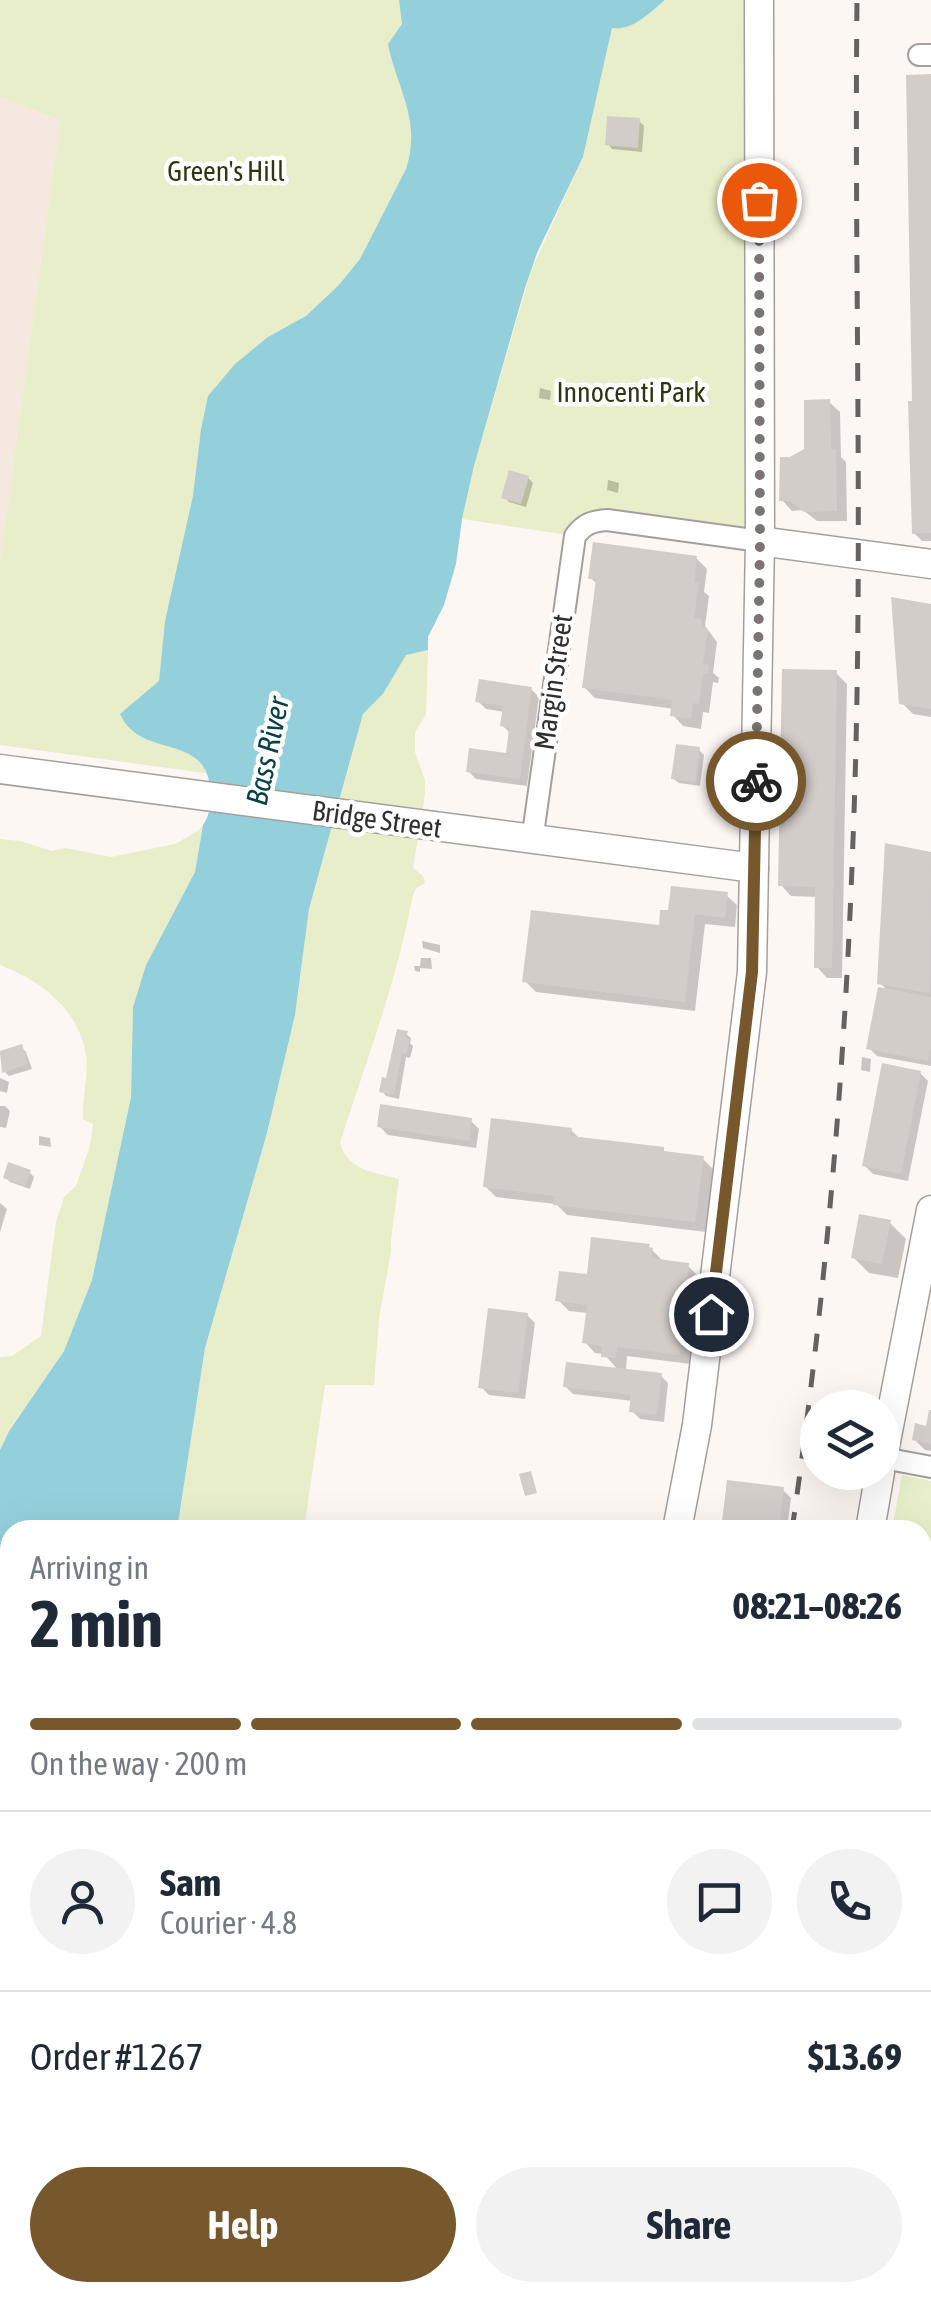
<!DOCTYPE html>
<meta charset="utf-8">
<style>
body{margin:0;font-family:"Asap Condensed",sans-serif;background:#f2f2f3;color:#1f2937;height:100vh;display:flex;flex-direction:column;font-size:38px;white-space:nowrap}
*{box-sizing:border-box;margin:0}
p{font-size:32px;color:#747a83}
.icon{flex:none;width:55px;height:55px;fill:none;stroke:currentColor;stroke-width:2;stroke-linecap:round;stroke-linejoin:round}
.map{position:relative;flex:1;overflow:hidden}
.details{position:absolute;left:0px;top:1520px;width:932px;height:782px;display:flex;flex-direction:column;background:#fff;border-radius:30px 30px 0 0;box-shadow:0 10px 40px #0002}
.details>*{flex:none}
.controls{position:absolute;left:800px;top:1390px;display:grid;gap:20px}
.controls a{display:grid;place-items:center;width:100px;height:100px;border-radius:50%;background:#fff;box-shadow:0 10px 40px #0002;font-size:50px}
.pin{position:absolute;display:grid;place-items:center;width:85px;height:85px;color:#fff;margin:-42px;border:5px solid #fff;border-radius:50%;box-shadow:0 2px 10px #0007}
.courier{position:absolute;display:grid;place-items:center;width:100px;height:100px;margin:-50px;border:8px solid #76582c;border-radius:50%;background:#fff;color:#222;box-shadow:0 2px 12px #0007}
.summary em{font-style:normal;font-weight:700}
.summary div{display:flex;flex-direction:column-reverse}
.summary{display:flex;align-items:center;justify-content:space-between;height:170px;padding:0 30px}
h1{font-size:65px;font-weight:700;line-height:75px}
.bar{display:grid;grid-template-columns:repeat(4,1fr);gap:15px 10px;align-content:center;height:120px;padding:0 30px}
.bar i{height:12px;border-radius:8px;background:#e0e1e3}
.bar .current{background:#76582c}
.bar p{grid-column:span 4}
.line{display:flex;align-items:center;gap:25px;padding:0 30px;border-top:2px solid #e0e1e3}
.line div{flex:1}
.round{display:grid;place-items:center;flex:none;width:105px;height:105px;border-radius:52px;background:#f2f2f3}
.primary-button{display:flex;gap:20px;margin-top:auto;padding:20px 30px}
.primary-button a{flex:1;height:115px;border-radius:60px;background:#76582c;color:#fff;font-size:40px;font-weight:700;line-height:115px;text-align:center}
.primary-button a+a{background:#f2f2f3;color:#1f2937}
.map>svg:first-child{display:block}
.built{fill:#f5e8e0}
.green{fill:#e7eec9}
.water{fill:#94d0db}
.shadow{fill:#0003}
.building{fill:#d3cdca}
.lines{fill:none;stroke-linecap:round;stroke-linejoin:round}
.street-casing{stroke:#a49f9c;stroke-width:24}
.secondary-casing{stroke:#a49f9c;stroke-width:31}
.highway-casing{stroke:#a49f9c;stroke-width:39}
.street{stroke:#fff;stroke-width:20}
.secondary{stroke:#fff;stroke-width:28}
.highway{stroke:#fff;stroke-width:35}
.rail{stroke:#656260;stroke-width:5;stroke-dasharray:18 18;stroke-linecap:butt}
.done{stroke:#787573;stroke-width:10;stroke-dasharray:0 18}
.route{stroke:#76582c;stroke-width:12}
.labels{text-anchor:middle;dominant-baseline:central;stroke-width:9;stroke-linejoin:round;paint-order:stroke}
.park-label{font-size:28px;fill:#303510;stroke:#fff}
.street-label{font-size:28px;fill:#312f2e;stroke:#fff}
.water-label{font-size:30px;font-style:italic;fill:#084149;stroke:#fff}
</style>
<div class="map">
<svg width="931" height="2301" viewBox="0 0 931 2301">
<rect width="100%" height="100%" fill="#fdf7f4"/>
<polygon class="built" points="0,97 60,120 0,560"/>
<g class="green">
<polygon points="0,0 410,0 425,162 219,775 0,745 0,560 60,120 0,97"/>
<polygon points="665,0 759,0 760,541 607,520 575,536 462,519 474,466 531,271 583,157 612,27 638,22"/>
<path d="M428,650L426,715L415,732V752L425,780V794L413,868L423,876L425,883L416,888L412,898C397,982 366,1061 340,1143C348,1171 374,1172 399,1179L391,1239V1252L379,1318L374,1385H325L304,1530H177L205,1348L267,1133L295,1015L309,909L363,714L383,694L406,654Z"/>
<path d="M203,825L195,872L146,965L133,1007L131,1097L92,1280L64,1351L9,1430L0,1450V1357L12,1356L41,1336L56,1222L64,1197L76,1186L90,1146L93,1124L83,1119C82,1096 90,1073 85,1049C75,1006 39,980 0,965V839L20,841L52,851L65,848L111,857L175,844L198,831Z"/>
<polygon points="902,1475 931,1481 931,1627 923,1625 922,1530 892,1530"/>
<polygon points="10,2102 10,2292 73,2293 60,2301 0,2301 0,2112"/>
</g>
<path class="water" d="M399,0H665C649,13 633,31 612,28L583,157L537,253L525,288L474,466L462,519L456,564L444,605L428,637V650L406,655L383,694L363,714L309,909L295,1015L267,1133L205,1348L177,1530H10V2102L0,2112V1450L9,1431L64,1351L92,1280L131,1097L133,1007L146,965L195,872L203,825C211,814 211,800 210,787C204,732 141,760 120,714L159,681L165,621L193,496L201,429L208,396L235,364L268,337L306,316L339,285L360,259L406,169C422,120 397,89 388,44L402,24Z"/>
<g class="shadow">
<polygon points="931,77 931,541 922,541 914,533 915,403"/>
<polygon points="639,121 644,126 642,152 612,149 608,144"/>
<polygon points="540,388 551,391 550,400 539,398"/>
<polygon points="829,402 840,412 841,457 846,462 847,521 817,521 803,510 792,511 782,500 790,460 807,450"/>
<polygon points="528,478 533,483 526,507 509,502 504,497"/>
<polygon points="608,480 619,483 618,493 607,490"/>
<polygon points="696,558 707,569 704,592 709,596 705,626 717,642 713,673 719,678 718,683 713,682 709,713 703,712 701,729 683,726 673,715 674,709 595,698 585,688 598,585 591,578"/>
<polygon points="931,607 931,717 913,714 902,703"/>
<polygon points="836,673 847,684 842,978 827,978 817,967 818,897 791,896 781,885"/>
<polygon points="531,689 539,697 527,786 476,779 468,771 508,756 511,734 503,726 505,712 486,709 478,701"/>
<polygon points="699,750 704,755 700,786 679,783 674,779"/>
<polygon points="887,846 931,854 931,1066 877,1056 869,1048 888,991 880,983"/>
<polygon points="726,895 737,905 735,927 705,924 695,1011 536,992 525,981 661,928"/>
<polygon points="422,941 440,945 440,953 423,948"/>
<polygon points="421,958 431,958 432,969 420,968 420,972 415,971 414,966 420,966"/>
<polygon points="406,1034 411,1038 410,1043 413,1046 410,1058 406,1057 399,1099 386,1096 382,1091"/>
<polygon points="21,1047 26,1052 32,1069 9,1076 4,1071 0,1054"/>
<polygon points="862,1057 871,1059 870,1072 861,1070"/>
<polygon points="920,1073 928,1081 908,1181 873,1174 865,1166"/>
<polygon points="0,1078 9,1082 7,1093 0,1091"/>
<polygon points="0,1106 5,1106 10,1111 6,1128 0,1127"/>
<polygon points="471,1121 479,1129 476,1148 388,1135 380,1127"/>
<polygon points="571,1130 580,1139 663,1150 667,1154 702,1158 713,1169 706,1232 567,1215 556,1204 496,1197 485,1186"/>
<polygon points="39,1136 50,1138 51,1147 39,1145"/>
<polygon points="30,1173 34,1177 30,1189 10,1182 5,1177"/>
<polygon points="0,1203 7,1209 0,1232"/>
<polygon points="890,1223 906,1239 898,1278 869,1273 853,1257"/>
<polygon points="649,1247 664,1262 687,1265 698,1276 691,1364 627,1356 626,1371 660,1375 668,1383 664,1422 640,1419 632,1411 633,1401 573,1394 565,1386 618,1370 604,1354 595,1353 585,1342 588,1313 569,1311 558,1300 589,1277"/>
<polygon points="527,1315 535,1323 525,1399 489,1395 481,1387"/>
<polygon points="931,1414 931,1451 925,1450 914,1439 928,1429"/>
<polygon points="783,1490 791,1498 787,1530 723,1530"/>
<polygon points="931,1870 931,1947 922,1945 922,1875"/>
<polygon points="922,1984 931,1985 931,2160 922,2158"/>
<polygon points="0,2285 3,2288 11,2301 0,2301"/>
<polygon points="348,2292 355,2301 328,2300 335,2295 338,2299"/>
<polygon points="572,2292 607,2292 604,2301 571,2301"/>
<polygon points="828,2292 900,2292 899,2297 894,2296 893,2301 830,2301"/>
</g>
<g class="building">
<polygon points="931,74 931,533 912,534 908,401 912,401 906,75"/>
<polygon points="607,116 640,118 638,148 605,145"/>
<polygon points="830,399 831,449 836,449 837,511 804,512 790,501 779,501 780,457 790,457 804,449 804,400"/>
<polygon points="509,470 529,476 521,504 501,498"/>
<polygon points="593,542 697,556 694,583 699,583 694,618 702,619 701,628 708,629 703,664 709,665 708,674 703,673 699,704 693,703 691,719 670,716 672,700 582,688 596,579 588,579"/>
<polygon points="891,597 931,604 931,709 899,704"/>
<polygon points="782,669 837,670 832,968 814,968 815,887 778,886"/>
<polygon points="479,679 532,687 520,779 466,772 469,748 506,753 509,728 500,726 503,706 475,702"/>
<polygon points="676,744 700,747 696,782 671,779"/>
<polygon points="885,843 931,852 930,993 877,984"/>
<polygon points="671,886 728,892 725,918 695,914 685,1002 522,982 531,910 659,925 660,910 668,910"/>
<polygon points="878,987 931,997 931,1047 928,1061 866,1049"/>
<polygon points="397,1029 408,1031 406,1038 410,1039 406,1054 402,1053 394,1095 379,1092 382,1077 386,1078"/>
<polygon points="22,1044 28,1064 2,1073 0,1051"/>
<polygon points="882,1063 921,1071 901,1174 862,1166"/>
<polygon points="380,1104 472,1118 469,1141 377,1127"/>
<polygon points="491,1118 572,1128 571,1136 664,1147 664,1151 704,1156 695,1222 553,1205 555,1196 483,1187"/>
<polygon points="8,1162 31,1170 25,1186 3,1178"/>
<polygon points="859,1214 891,1220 882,1264 851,1258"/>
<polygon points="591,1237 650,1244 649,1247 653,1248 651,1258 689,1263 680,1355 617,1347 616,1358 601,1357 602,1346 582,1343 587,1305 555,1301 559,1271 587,1274"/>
<polygon points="488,1308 528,1313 518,1393 478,1388"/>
<polygon points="566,1362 662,1373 657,1415 629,1412 631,1395 563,1387"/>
<polygon points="929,1410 931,1410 931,1444 912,1440 915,1423 926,1426"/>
<polygon points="531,1471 537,1493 525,1496 519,1474"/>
<polygon points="727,1480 784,1487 779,1530 721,1530"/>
<polygon points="922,1766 931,1767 931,1827 922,1826"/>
<polygon points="926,1867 931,1868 931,1940 922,1938 922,1872 924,1873"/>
<polygon points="922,1981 931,1983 931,2085 924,2119 922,2119"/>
<polygon points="694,2292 760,2292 774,2295 775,2292 791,2292 806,2296 805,2301 692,2301"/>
<polygon points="826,2292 882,2292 881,2297 891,2301 829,2301 824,2299"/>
</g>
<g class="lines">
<g class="street-casing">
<g id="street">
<polyline points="919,55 931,55"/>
<path d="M532,841L575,536C584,524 592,521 607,520L760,541"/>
<polyline points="883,1458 931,1467"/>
<polyline points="922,1653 931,1655"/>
<polyline points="307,2292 313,2301"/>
<polyline points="189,2299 190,2301"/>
<polyline points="414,2301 427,2292"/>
</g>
</g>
<g class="secondary-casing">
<g id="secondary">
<polyline points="760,541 931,564"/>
<polyline points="0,769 754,868"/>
<polyline points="882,1462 931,1210"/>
<polyline points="677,1530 697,1425 752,972 760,541 759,0"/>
<polyline points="870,1530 880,1472"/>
<polyline points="922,1844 931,1846"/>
<polyline points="519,2301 520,2292"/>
</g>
</g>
<g class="highway-casing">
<g id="highway">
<polyline points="922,2268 931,2225"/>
<polyline points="916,2301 918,2292"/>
</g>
</g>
<use href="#street" class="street"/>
<use href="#secondary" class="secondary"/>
<use href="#highway" class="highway"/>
<g class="rail">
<path d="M792,1530C825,1301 845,1071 853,840C864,560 854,280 857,0"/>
<polyline points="636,2301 638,2292"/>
</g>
</g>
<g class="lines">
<polyline class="done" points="756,781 760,541 759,200"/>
<polyline class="route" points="711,1314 752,972 756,781"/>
</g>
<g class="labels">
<g class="park-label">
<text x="226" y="171">Green's Hill</text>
<text x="631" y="392">Innocenti Park</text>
</g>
<g class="street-label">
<text transform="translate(553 682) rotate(-82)">Margin Street</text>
<text transform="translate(377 819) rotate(8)">Bridge Street</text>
</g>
<g class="water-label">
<text transform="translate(267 751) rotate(-78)">Bass River</text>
</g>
</g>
</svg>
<div class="controls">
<a><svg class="icon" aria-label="layers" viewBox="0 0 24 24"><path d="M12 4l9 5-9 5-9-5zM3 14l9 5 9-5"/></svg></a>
</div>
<div class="pin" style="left:759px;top:200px;background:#ea580c"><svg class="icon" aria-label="bag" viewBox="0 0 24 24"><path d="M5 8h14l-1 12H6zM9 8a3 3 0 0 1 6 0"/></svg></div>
<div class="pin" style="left:711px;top:1314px;background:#1f2937"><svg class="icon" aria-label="home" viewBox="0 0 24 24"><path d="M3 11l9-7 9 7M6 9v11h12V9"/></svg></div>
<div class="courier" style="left:756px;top:781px"><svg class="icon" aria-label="bike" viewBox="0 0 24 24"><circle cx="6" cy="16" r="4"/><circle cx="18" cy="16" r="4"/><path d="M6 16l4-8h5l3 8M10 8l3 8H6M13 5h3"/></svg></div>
<section class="details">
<div class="summary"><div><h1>2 min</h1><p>Arriving in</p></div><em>08:21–08:26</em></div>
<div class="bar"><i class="current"></i><i class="current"></i><i class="current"></i><i></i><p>On the way · 200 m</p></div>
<div class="line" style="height:180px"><a class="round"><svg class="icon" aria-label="person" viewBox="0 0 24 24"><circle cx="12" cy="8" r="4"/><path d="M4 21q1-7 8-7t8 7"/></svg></a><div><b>Sam</b><p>Courier · 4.8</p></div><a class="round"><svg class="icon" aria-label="chat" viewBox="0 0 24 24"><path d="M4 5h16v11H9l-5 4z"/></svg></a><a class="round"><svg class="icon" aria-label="phone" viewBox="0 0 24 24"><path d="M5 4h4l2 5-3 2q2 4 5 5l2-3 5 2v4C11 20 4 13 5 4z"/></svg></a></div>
<div class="line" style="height:130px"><div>Order #1267</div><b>$13.69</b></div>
<div class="primary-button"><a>Help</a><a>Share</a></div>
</section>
</div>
